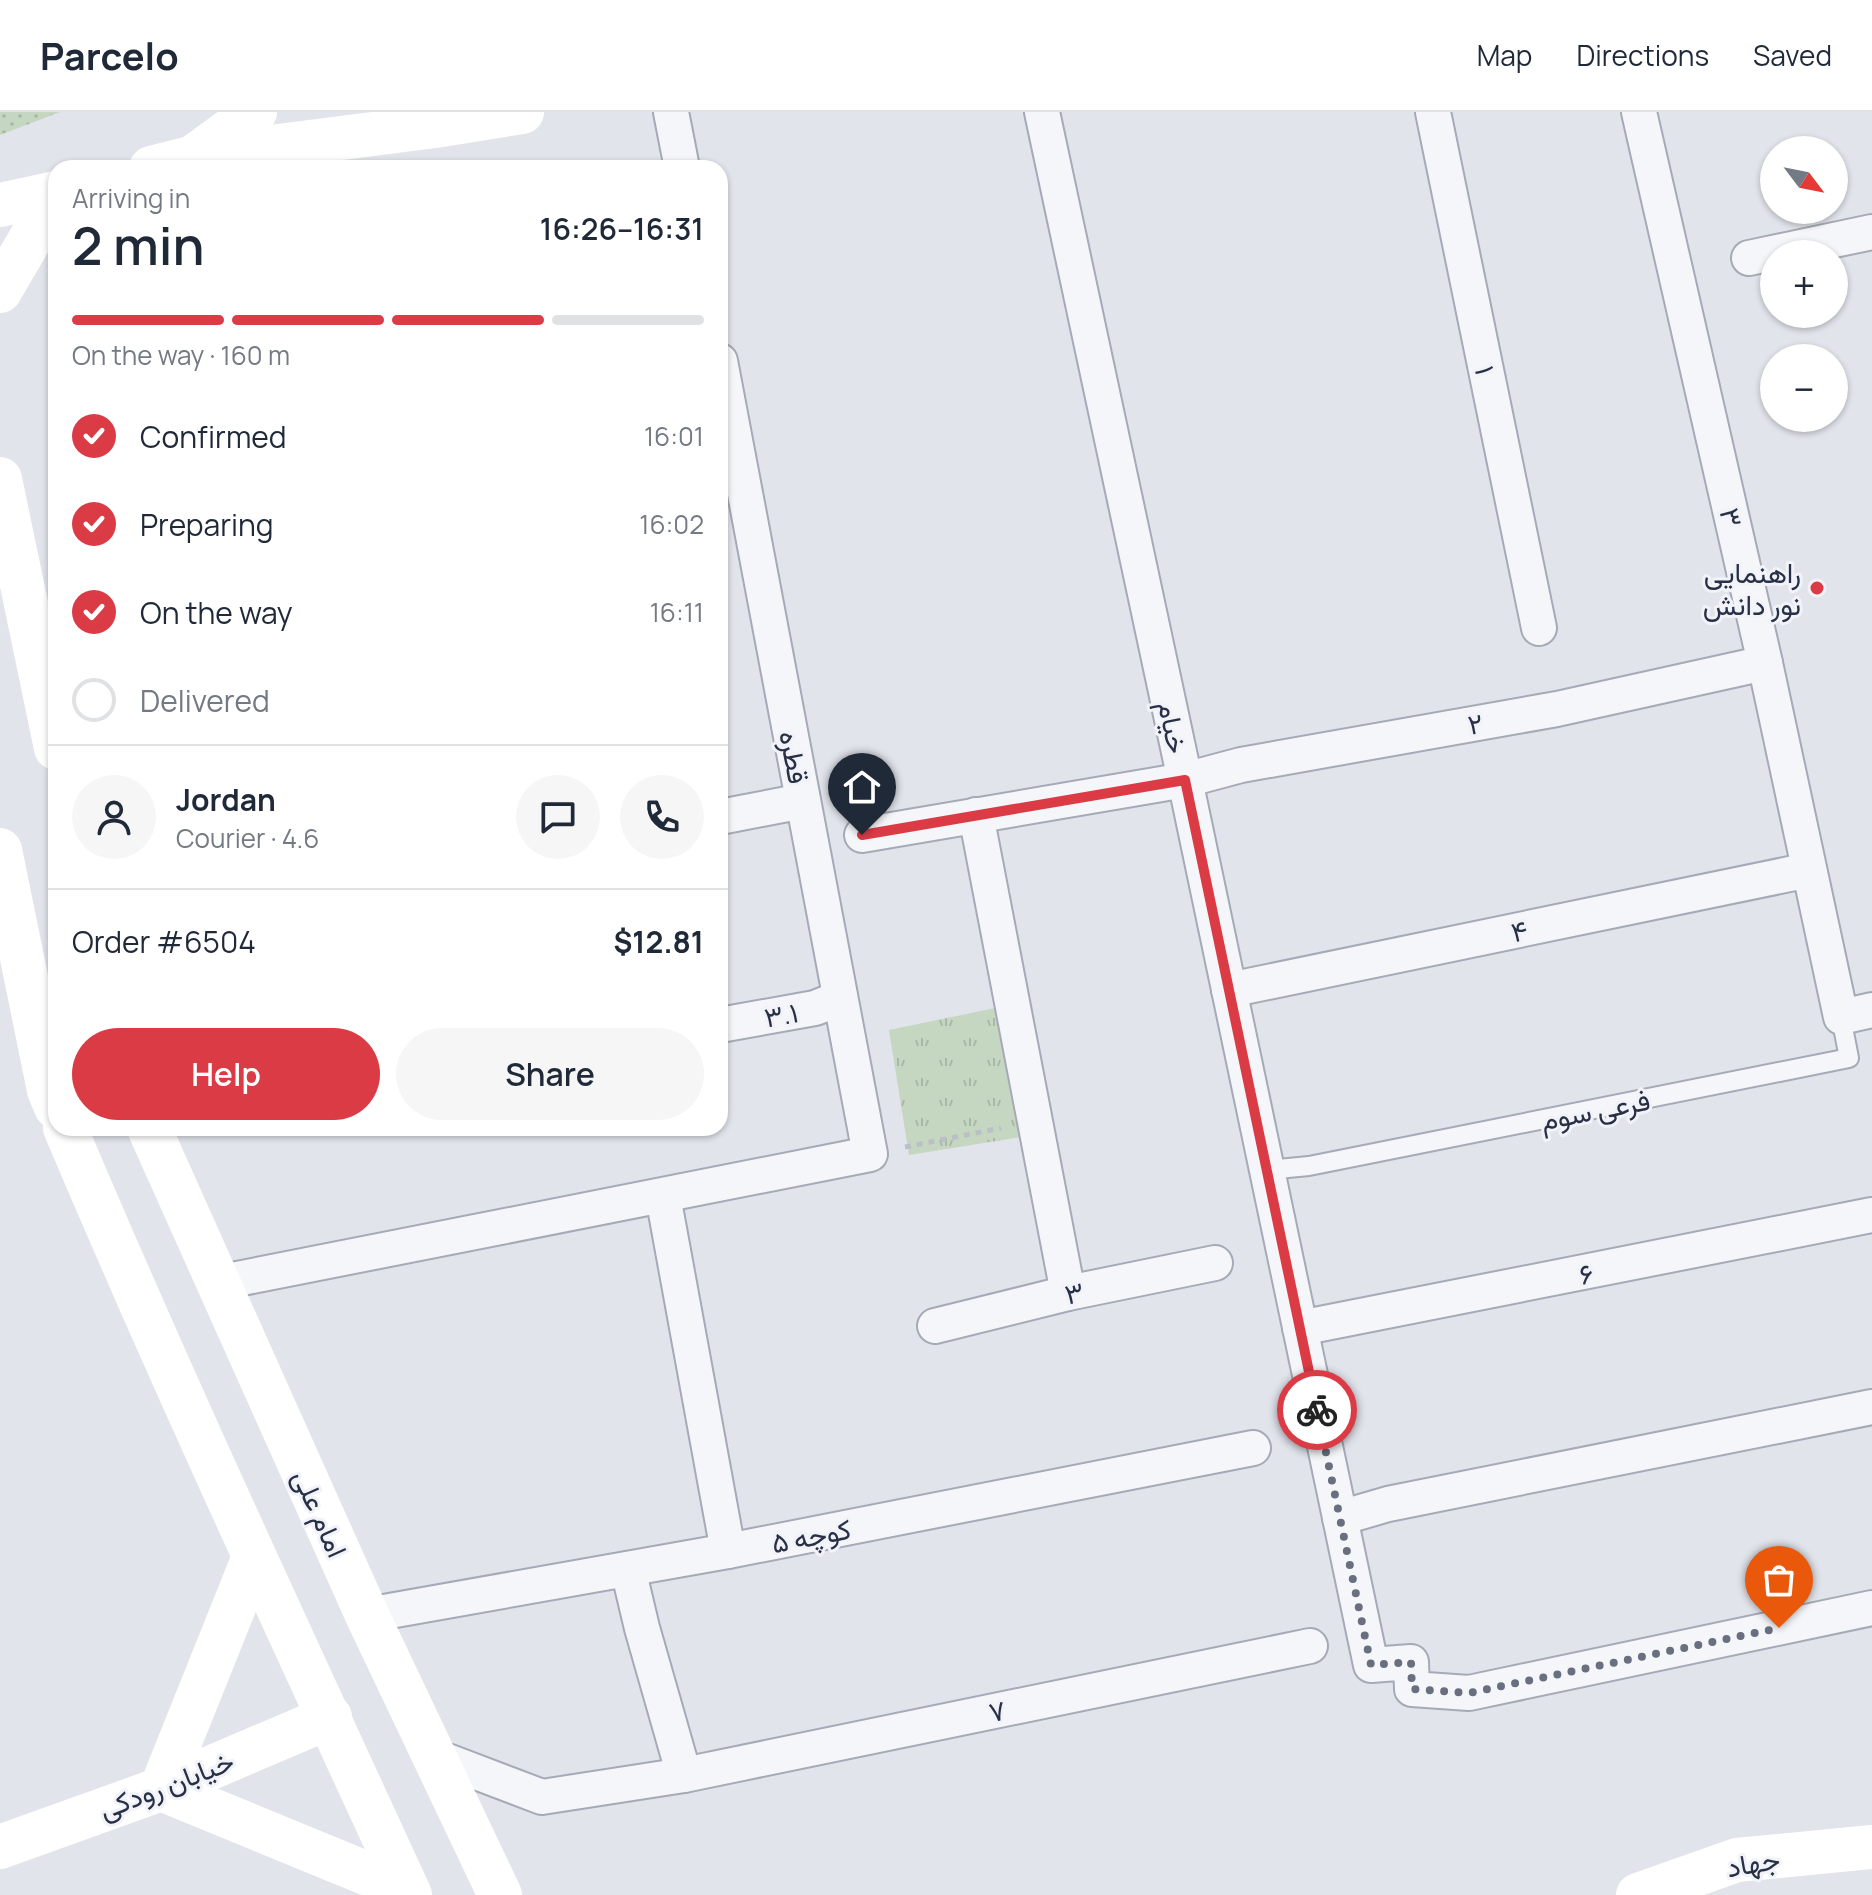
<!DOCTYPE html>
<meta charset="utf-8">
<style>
body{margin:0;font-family:Manrope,Vazirmatn,sans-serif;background:#f6f6f7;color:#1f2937;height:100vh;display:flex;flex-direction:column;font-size:30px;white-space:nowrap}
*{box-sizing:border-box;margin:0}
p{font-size:26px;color:#747a83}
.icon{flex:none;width:44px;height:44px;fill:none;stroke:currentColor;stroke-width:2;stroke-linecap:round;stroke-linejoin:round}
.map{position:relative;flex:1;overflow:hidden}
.side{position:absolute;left:48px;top:48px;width:680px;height:976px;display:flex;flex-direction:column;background:#fff;border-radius:24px;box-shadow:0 2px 6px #0004}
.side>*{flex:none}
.needle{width:52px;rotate:122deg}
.buttons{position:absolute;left:1760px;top:24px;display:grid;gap:16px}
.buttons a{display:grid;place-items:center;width:88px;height:88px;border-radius:50%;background:#fff;box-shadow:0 2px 6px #0004;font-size:40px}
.pin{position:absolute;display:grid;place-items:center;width:68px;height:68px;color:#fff;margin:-82px -34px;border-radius:50% 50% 50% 0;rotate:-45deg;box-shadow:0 0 8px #0007}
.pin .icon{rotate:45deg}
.courier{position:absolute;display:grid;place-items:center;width:80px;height:80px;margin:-40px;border:6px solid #db3b45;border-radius:50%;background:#fff;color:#222;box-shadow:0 2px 10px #0007}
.summary em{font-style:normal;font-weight:600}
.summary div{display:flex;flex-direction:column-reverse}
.summary{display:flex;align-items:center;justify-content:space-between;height:136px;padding:0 24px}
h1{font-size:52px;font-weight:600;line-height:60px}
.bar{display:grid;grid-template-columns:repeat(4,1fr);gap:12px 8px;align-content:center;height:96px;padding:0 24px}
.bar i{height:10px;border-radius:6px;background:#e0e1e3}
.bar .active{background:#db3b45}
.bar p{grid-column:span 4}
.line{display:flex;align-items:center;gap:20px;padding:0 24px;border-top:2px solid #e0e1e3}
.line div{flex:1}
.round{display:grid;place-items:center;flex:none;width:84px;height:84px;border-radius:42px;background:#f6f6f7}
ol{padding:0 24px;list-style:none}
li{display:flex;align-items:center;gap:24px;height:88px}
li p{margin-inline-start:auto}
li .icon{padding:8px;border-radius:50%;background:#db3b45;color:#fff;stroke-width:4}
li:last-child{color:#747a83}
li i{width:44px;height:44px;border:4px solid #e0e1e3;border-radius:50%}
.button{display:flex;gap:16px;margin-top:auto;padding:16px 24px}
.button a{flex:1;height:92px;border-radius:48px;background:#db3b45;color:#fff;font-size:32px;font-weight:600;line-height:92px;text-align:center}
.button a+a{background:#f6f6f7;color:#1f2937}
header{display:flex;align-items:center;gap:48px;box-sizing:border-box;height:112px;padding:0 40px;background:#fff;border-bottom:2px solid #e0e1e3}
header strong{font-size:38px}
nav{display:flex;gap:44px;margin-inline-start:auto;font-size:28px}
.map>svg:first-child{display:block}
.grass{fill:url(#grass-tufts)}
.park{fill:url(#park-dots)}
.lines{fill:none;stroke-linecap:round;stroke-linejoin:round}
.lane-casing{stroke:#a6aab6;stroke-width:22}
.street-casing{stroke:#a6aab6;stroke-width:38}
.path{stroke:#bbbfc7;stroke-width:5;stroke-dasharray:6 6;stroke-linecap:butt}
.lane{stroke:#f4f6f9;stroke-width:18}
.street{stroke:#f4f6f9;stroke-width:34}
.secondary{stroke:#fff;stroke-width:44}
.done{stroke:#696f7f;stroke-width:8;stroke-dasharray:0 14.4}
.route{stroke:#db3b45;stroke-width:10}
.poi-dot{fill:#db3b45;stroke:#f1f3f8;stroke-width:3}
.labels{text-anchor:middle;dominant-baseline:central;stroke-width:6;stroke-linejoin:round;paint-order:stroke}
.street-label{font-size:28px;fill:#283045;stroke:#f1f3f8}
.poi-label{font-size:28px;fill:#283045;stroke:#f1f3f8;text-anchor:end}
</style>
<header>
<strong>Parcelo</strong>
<nav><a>Map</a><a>Directions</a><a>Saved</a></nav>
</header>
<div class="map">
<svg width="1872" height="1783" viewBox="0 0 1872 1783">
<defs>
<pattern id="grass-tufts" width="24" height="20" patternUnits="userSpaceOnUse" patternTransform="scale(2)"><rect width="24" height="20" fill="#c5d6c1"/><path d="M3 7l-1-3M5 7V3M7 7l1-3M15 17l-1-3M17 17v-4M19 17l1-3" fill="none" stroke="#a9b8a7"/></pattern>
<pattern id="park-dots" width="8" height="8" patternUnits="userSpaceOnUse" patternTransform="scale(2)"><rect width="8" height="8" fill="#c5d6c1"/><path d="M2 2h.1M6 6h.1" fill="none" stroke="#a9b8a7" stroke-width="1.8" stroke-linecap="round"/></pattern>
</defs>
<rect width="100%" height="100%" fill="#e1e4eb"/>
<polygon class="grass" points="1005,894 1027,1024 909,1043 889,918"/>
<polygon class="park" points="0,0 60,0 0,23"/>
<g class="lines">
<g class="lane-casing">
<polyline id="lane" points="1267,1058 1309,1054 1849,946 1841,905"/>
</g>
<g class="street-casing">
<g id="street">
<polyline points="671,0 682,56"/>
<polyline points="1042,0 1185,668 1371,1553 1411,1550 1412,1577 1469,1581 1872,1496"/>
<polyline points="1433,0 1539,516"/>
<polyline points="1639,0 1765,551 1841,905 1872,898"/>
<polyline points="1749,146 1872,120"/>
<polyline points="976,703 1068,1181"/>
<polyline points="720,705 803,689"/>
<polyline points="862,723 1185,668 1241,653 1557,597 1765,551"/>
<polyline points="1229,878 1809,758"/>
<polyline points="720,913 815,896 840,886"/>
<polyline points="663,1084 728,1439"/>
<polyline points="217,1171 870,1042 720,249"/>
<polyline points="935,1214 1068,1181 1215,1151"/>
<polyline points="1300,1216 1872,1103"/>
<polyline points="1340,1406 1388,1392 1872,1295"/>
<polyline points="628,1457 642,1516 684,1663"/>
<polyline points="367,1503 728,1439 1253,1336"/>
<polyline points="434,1644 542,1685 684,1663 1310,1534"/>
</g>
</g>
<polyline class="path" points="905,1035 1001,1016"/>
<use href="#lane" class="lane"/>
<use href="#street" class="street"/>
<g class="secondary">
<polyline points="196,43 255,0"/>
<polyline points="151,56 194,45 435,14 522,0"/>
<polyline points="0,93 56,81"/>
<polyline points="0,179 56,83"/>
<polyline points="0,367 56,636"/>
<polyline points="0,738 49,978 56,995"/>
<path d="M65,1016C174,1274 293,1528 410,1783"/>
<polyline points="149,1016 367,1503 500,1783"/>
<polyline points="254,1445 161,1677 407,1778"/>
<polyline points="0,1735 161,1677 330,1605"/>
<polyline points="1638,1783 1737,1748 1872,1735"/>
</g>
</g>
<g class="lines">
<polyline class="done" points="1317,1298 1371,1553 1411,1550 1412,1577 1469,1581 1779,1516"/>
<polyline class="route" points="862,723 1185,668 1317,1298"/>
</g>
<circle class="poi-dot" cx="1817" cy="476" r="8"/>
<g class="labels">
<g class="street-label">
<text transform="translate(1486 258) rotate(78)">۱</text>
<text transform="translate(1732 405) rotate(77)">۳</text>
<text transform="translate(1475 611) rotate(-10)">۲</text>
<text transform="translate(1174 615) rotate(78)">خیام</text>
<text transform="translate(795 645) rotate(79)">قطره</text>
<text transform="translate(1519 818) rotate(-12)">۴</text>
<text transform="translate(781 902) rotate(-10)">۳.۱</text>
<text transform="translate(1595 997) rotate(-11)">فرعی سوم</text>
<text transform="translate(1586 1161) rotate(-11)">۶</text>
<text transform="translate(1074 1180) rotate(-12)">۳</text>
<text transform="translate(321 1401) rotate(66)">امام علی</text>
<text transform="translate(811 1423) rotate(-11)">کوچه ۵</text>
<text transform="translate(997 1598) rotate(-12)">۷</text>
<text transform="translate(166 1672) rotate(-21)">خیابان رودکی</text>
<text transform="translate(1753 1750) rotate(-10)">جهاد</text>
</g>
<g class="poi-label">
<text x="1801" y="460">راهنمایی<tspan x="1801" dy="32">نور دانش</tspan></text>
</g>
</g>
</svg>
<div class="buttons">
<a><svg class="needle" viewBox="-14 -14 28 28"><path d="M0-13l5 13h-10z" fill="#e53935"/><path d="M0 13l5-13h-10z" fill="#747a83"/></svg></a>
<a>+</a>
<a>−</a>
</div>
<div class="pin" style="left:1779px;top:1516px;background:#ea580c"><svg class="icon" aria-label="bag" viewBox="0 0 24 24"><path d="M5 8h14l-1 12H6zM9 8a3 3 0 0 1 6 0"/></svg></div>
<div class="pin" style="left:862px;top:723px;background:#1f2937"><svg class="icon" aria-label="home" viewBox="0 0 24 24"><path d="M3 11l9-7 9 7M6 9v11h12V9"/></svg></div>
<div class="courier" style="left:1317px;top:1298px"><svg class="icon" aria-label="bike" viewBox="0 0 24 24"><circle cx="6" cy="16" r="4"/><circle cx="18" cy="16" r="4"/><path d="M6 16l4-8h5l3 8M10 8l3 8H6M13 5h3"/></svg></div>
<section class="side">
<div class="summary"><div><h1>2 min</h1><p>Arriving in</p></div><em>16:26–16:31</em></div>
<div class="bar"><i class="active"></i><i class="active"></i><i class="active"></i><i></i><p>On the way · 160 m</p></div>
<ol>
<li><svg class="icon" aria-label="check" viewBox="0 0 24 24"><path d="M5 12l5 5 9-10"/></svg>Confirmed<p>16:01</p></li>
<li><svg class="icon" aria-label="check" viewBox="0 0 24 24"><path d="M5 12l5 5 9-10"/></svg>Preparing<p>16:02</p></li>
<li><svg class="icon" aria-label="check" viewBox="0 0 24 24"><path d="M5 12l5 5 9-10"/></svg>On the way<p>16:11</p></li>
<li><i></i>Delivered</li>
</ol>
<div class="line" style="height:144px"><a class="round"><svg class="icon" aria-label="person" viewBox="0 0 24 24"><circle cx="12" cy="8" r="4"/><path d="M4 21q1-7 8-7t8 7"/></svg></a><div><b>Jordan</b><p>Courier · 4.6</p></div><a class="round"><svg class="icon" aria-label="chat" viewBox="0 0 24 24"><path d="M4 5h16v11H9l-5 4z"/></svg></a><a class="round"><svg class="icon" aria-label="phone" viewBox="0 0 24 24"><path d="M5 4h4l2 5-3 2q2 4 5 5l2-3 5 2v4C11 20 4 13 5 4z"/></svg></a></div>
<div class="line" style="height:104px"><div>Order #6504</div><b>$12.81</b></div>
<div class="button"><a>Help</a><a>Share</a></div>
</section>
</div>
